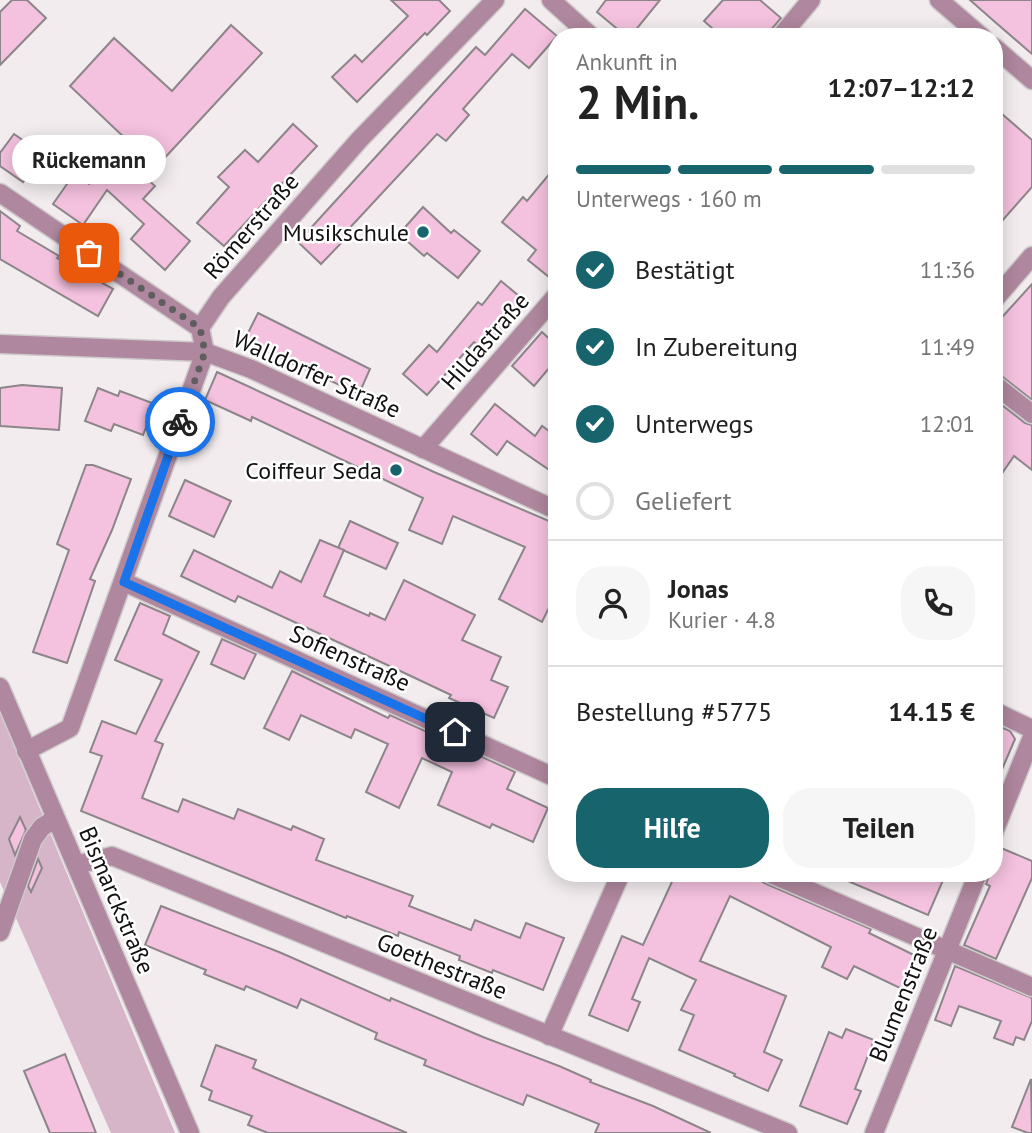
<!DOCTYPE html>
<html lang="de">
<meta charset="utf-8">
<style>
body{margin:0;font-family:"PT Sans",sans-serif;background:#f6f6f6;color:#222;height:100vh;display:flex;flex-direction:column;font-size:26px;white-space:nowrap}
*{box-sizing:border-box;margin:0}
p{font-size:23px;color:#767676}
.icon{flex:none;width:38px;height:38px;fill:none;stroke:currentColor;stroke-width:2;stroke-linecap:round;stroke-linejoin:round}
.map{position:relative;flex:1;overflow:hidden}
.panel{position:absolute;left:548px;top:28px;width:455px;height:854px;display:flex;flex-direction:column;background:#fff;border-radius:28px;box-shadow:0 4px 18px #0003}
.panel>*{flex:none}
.pin{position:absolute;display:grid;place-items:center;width:60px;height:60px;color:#fff;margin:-30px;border-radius:14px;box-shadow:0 4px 10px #0006}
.courier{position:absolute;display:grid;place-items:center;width:70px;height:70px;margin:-35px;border:5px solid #1a73e8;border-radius:50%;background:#fff;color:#222;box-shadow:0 2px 9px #0007}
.bubble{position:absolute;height:49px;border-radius:24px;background:#fff;box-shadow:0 4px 18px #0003;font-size:23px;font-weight:800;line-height:49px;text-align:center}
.overview em{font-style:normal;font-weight:800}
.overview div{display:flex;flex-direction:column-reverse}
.overview{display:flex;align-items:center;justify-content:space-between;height:119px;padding:0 28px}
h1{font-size:46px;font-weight:800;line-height:52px}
.bar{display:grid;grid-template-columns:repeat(4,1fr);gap:10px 7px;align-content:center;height:84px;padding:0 28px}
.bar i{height:9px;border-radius:5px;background:#e0e0e0}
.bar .on{background:#17646d}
.bar p{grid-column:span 4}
.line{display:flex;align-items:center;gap:18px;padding:0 28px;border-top:2px solid #e0e0e0}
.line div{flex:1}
.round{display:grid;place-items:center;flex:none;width:74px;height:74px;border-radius:28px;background:#f6f6f6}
ol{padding:0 28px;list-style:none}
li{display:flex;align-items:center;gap:21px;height:77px}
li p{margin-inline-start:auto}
li .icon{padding:7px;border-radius:50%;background:#17646d;color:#fff;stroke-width:4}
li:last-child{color:#767676}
li i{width:38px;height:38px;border:4px solid #e0e0e0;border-radius:50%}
.action{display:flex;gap:14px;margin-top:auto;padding:14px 28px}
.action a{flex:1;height:80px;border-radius:28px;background:#17646d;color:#fff;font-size:28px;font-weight:800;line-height:80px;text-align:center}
.action a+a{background:#f6f6f6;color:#222}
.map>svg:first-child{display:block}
.green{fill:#d7b5c8}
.building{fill:#f4c1de;stroke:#8c8589;stroke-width:2}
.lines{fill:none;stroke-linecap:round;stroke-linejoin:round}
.minor-casing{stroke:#cec9cb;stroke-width:21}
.tertiary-casing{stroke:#cec9cb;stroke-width:21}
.minor{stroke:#af879e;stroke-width:18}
.tertiary{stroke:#af879e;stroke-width:18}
.done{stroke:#605d5f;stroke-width:7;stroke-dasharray:0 12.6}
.route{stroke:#1a73e8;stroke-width:9}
.poi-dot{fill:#17646d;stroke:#fff;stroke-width:2.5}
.labels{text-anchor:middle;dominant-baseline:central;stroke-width:5;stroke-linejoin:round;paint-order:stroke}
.street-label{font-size:24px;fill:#121011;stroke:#fff}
.poi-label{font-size:24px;fill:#121011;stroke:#fff;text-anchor:end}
</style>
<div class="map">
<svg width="1032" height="1133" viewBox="0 0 1032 1133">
<rect width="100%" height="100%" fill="#f2ecef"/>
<polygon class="green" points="0,713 175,1133 111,1133 0,882"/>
<g class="building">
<polygon points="12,0 27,0 46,18 0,65 0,12"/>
<polygon points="391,0 439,0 450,11 427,35 425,33 357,102 332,77 355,55 362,62 408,16"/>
<polygon points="606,0 660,0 630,37 627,37 597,12"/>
<polygon points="723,0 760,0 781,18 765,37 722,37 704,21"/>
<polygon points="970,0 1032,0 1032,54 995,22"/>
<polygon points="525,9 557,36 529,68 512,54 463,109 469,115 446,141 437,134 344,234 347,237 321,264 298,242 476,47 485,55"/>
<polygon points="231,25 262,53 146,178 155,186 143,199 190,241 165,270 131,239 144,224 107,190 83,225 53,204 74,174 89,184 128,141 70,86 114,38 172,91"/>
<polygon points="994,107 1032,140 1032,187 994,230"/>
<polygon points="293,124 317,146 224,246 197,223 229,187 218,177 245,150 258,162"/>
<polygon points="14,134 43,154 23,182 0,166 0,153"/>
<polygon points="556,166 556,268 549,277 528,260 536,250 502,222 523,197 527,201"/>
<polygon points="423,207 451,233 454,230 480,251 458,278 427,253 424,256 399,234"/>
<polygon points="0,211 20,226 17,231 59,256 57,258 113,289 98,316 0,259"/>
<polygon points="501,281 525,301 484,350 474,342 427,395 403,374 429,345 437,352 478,302 482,305"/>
<polygon points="1032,284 1032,400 994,370 994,326"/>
<polygon points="258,313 370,369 359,394 244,341"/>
<polygon points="542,332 556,345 556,360 534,386 512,366"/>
<polygon points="217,372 434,472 556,524 556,593 542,622 499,599 525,547 453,516 442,544 409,530 423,498 252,417 251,421 205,400"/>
<polygon points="22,385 62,388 59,430 0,426 0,388"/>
<polygon points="98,388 118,396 120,391 155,404 143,435 114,424 111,431 85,421"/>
<polygon points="994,399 1025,423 1032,425 1032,470 1014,456 994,485"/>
<polygon points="495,404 535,436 542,426 556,436 556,456 548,469 507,441 497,455 471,434"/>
<polygon points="86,465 93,465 131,479 112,530 90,579 95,581 67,663 33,652 69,550 57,544"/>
<polygon points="185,480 231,501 214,537 169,516"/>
<polygon points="350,521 398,543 386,569 338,548"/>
<polygon points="320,540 344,550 324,596 369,616 370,613 385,620 404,580 475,615 462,640 501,657 491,680 508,687 494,718 449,698 451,695 396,669 238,596 235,602 181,576 194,550 272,588 280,571 301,582"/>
<polygon points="140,603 170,616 163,634 199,652 155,741 163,744 142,798 178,812 183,799 234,819 238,809 291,830 293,826 324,839 316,860 413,896 409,906 471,930 475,920 520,938 526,923 564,938 543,990 493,970 492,973 459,960 460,956 399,932 398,936 347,916 346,918 81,811 102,756 90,752 102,721 136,734 162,680 115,660"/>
<polygon points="222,639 256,654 244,679 211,664"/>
<polygon points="292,671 388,718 390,715 515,772 507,789 548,808 533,842 492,824 490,828 438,805 452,772 422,758 399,808 366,792 388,744 355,729 351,738 301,715 289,740 264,728"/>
<polygon points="994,724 1010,731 1015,739 994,788"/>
<polygon points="20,817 26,830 15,855 9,839"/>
<polygon points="994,845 1032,861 1032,878 996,959 964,945 990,886 986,884 990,873 994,873"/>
<polygon points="38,859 42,868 31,892 28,886"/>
<polygon points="676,873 753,873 764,883 871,929 869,933 918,957 902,989 854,966 847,979 822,967 831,947 730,896 700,961 786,996 764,1052 782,1060 768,1091 734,1076 735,1074 679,1050 694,1015 681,1010 696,980 649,958 632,999 640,1002 628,1031 589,1015 622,936 643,945"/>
<polygon points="829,873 933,873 944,878 928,915"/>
<polygon points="161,906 279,952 390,1001 391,998 483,1037 559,1066 591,1080 590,1082 653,1106 711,1133 595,1133 599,1124 527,1095 523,1105 424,1065 426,1060 375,1039 377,1033 301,999 297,1008 246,986 244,990 204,974 206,970 145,945"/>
<polygon points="955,966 1032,998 1032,1021 1024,1040 1016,1037 1013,1045 994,1038 1001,1021 959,1006 951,1026 935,1020"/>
<polygon points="846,1029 874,1040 855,1089 861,1091 847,1124 800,1106 829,1032 842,1038"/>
<polygon points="216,1045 256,1060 253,1068 407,1133 268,1133 248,1125 252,1116 209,1100 212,1091 201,1086"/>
<polygon points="65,1054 96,1133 50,1133 24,1071"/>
<polygon points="1031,1079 1032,1133 1028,1133 1012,1127"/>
</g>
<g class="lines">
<g class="minor-casing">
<g id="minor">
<polyline points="551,0 592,37"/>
<polyline points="939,0 982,37"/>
<polyline points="780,37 811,0"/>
<polyline points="994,47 1032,80"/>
<polyline points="0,193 200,328"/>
<polyline points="994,300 1032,256"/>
<polyline points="994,384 1032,414"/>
<polyline points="423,449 556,296"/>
<polyline points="124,582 556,778"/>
<polyline points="0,687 190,1133"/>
<polyline points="26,751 70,728 205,352 200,328 221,297 360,139 495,0"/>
<polyline points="994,832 1032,737"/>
<polyline points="76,865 112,856 788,1133"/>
<polyline points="769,873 1032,987"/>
<polyline points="0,932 33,839 42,827 55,819"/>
<polyline points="549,1036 621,873"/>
<polyline points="874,1133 978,873"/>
</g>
</g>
<g class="tertiary-casing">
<g id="tertiary">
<polyline points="0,344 205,352 251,369 556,510"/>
<polyline points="994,711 1032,729"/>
</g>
</g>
<use href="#minor" class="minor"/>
<use href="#tertiary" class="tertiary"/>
</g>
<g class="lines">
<polyline class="done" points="89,253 200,328 205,352 180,422"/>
<polyline class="route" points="180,422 124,582 455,732"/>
</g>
<g class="poi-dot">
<circle cx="423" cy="232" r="7"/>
<circle cx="396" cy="470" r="7"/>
</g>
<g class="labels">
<g class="street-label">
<text transform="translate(251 226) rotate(-49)">Römerstraße</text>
<text transform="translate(485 341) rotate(-49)">Hildastraße</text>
<text transform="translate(317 374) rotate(24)">Walldorfer Straße</text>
<text transform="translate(350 658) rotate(24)">Sofienstraße</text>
<text transform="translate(117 900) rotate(67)">Bismarckstraße</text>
<text transform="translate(442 966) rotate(22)">Goethestraße</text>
<text transform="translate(903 994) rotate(-68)">Blumenstraße</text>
</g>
<g class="poi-label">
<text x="409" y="232">Musikschule</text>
<text x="382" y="470">Coiffeur Seda</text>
</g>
</g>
</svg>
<div class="pin" style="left:89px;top:253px;background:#ea580c"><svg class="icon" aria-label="bag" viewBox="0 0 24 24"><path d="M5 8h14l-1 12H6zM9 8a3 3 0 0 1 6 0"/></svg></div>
<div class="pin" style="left:455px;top:732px;background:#1f2937"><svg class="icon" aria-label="home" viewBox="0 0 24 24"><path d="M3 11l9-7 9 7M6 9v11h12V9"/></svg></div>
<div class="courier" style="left:180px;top:422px"><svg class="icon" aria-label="bike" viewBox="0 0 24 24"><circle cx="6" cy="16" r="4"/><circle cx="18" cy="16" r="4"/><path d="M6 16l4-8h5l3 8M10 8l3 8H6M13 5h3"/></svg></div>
<div class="bubble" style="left:12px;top:135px;width:154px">Rückemann</div>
<section class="panel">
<div class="overview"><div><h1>2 Min.</h1><p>Ankunft in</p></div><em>12:07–12:12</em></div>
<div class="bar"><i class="on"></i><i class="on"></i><i class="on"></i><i></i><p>Unterwegs · 160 m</p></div>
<ol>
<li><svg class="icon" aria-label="check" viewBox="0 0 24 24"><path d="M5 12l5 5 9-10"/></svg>Bestätigt<p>11:36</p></li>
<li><svg class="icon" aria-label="check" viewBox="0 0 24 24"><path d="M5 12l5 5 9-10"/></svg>In Zubereitung<p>11:49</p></li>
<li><svg class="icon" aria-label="check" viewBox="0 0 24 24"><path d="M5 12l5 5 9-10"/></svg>Unterwegs<p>12:01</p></li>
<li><i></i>Geliefert</li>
</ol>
<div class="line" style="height:126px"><a class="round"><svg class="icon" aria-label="person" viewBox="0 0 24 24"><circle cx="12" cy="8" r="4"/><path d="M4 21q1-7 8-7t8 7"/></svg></a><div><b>Jonas</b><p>Kurier · 4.8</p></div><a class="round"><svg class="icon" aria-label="phone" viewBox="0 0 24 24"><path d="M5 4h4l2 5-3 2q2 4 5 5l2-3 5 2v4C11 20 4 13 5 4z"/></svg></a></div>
<div class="line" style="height:91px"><div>Bestellung #5775</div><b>14.15 €</b></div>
<div class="action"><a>Hilfe</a><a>Teilen</a></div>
</section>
</div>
